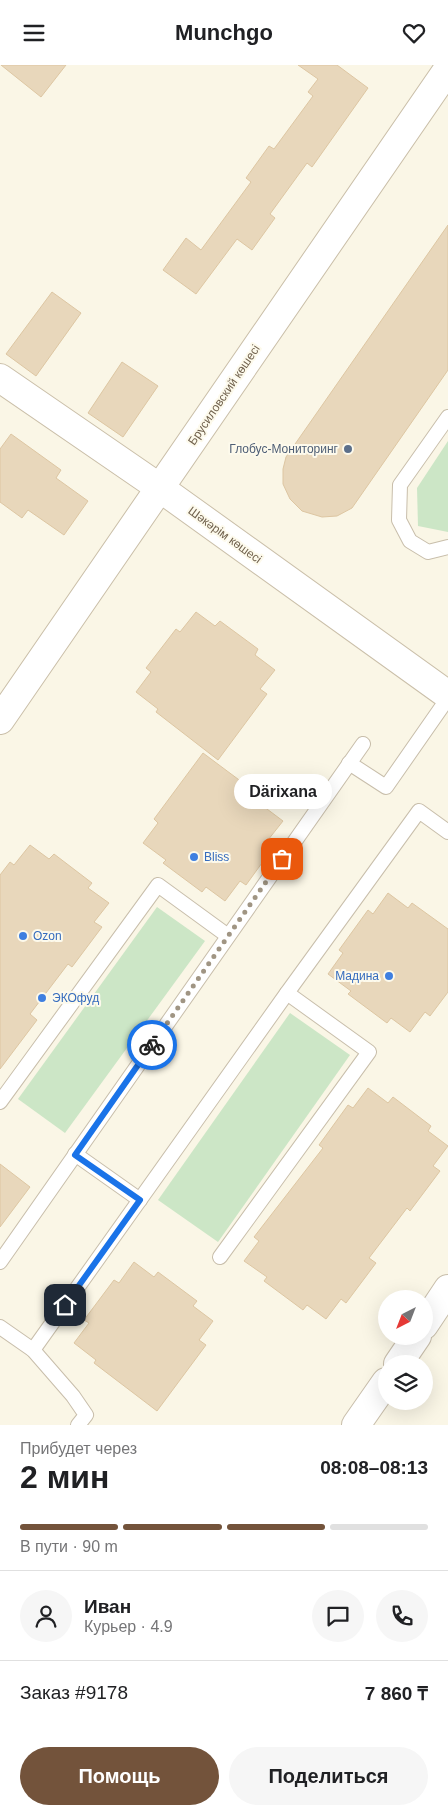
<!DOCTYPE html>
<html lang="ru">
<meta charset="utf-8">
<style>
body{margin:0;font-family:Helvetica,sans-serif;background:#f6f6f6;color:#202124;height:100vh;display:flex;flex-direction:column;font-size:19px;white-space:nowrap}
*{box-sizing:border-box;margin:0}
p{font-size:16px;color:#757577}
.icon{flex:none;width:28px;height:28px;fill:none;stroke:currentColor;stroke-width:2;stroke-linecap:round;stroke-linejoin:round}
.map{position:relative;height:1360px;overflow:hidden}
.panel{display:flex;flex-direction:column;background:#fff;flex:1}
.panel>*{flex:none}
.needle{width:32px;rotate:222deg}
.fabs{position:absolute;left:378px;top:1225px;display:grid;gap:10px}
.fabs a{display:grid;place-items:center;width:55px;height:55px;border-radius:50%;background:#fff;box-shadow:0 5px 20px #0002;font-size:25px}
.pin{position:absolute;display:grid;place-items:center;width:42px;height:42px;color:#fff;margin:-21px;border-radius:10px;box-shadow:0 2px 8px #0006}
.courier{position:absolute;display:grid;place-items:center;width:50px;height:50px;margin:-25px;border:4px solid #1a73e8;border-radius:50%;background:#fff;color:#222;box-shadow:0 1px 6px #0007}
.bubble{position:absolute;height:35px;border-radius:18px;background:#fff;box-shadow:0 5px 20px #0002;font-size:16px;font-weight:600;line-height:35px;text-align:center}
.overview em{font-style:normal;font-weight:600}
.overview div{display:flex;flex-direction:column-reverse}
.overview{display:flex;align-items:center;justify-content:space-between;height:85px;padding:0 20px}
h1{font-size:32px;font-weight:600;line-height:38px}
.bar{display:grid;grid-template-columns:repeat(4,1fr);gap:8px 5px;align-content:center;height:60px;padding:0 20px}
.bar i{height:6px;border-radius:4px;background:#e0e0e0}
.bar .on{background:#73533b}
.bar p{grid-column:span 4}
.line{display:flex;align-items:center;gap:12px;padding:0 20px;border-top:1px solid #e0e0e0}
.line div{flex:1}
.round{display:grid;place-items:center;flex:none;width:52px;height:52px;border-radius:26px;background:#f6f6f6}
.cta{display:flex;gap:10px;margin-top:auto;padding:10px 20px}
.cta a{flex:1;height:58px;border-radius:30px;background:#73533b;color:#fff;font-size:20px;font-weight:600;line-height:58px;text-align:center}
.cta a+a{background:#f6f6f6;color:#202124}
header{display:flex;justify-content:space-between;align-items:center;height:65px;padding:0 20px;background:#fff;font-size:22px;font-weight:600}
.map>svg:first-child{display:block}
.green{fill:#cce6c6}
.building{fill:#e8d7bb;stroke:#ddc6a2}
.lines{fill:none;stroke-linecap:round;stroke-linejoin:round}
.lane-casing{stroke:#c8beab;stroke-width:16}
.street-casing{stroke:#c8beab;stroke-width:30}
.secondary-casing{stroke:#cabfa9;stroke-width:30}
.lane{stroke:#fff;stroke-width:14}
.street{stroke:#fff;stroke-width:28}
.secondary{stroke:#fff;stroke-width:28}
.done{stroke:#a09583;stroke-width:5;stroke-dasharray:0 9}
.route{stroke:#1a73e8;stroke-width:6}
.service-dot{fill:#5c6f8a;stroke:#fdfaec;stroke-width:2}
.shop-dot{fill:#3f7fe0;stroke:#fdfaec;stroke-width:2}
.labels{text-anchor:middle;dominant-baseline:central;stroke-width:4;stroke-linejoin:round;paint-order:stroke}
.street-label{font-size:12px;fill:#70614d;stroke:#fdfaec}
.service-label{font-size:12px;fill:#4e5e75;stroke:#fdfaec;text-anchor:end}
.shop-label{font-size:12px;fill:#366cbe;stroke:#fdfaec;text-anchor:start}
</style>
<header><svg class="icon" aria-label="menu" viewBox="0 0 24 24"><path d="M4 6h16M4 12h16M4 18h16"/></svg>Munchgo<svg class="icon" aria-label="heart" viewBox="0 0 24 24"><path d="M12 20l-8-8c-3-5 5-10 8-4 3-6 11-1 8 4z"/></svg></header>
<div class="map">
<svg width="448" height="1360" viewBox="0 0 448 1360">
<rect width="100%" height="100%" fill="#faf6e6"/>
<g class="green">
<polygon points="448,376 448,467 418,461 417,423"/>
<polygon points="157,842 205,876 65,1068 18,1034"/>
<polygon points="290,948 350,990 218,1177 158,1135"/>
</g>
<g class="building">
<polygon points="1,0 66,0 41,32"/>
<polygon points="298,0 337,0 368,23 312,102 307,98 270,149 275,153 252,185 237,174 196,229 163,205 186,173 201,185 251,117 246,113 269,81 274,84 313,31 308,27 318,14"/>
<polygon points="448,160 448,305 352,443 337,451 322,452 302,446 290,434 283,419 283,404 286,392"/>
<polygon points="52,227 81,248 36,311 6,289"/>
<polygon points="122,297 158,321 123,372 88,348"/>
<polygon points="11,369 61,405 56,413 88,436 64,470 28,445 22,453 0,437 0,384"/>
<polygon points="196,547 215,561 220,556 258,584 255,590 275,605 260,624 267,629 218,695 156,647 158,644 136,627 151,607 146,603 176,564 180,567"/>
<polygon points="203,688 266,735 263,741 283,756 268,775 275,780 246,820 240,816 225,836 206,822 202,827 163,798 166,795 143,778 158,758 154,754"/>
<polygon points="30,780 49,794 54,789 92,818 88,823 109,838 94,857 102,862 72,902 68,899 30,949 37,955 0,1004 0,810 10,797 14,800"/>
<polygon points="388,828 408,843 412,838 448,864 448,927 430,951 425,947 410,967 391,953 387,958 348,929 351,926 328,909 343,888 339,885 368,845 373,849"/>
<polygon points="368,1023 388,1038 393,1032 431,1061 428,1066 448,1081 433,1101 440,1106 410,1146 407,1143 369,1193 376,1198 346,1238 341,1234 326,1254 307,1240 303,1245 264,1216 267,1212 244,1196 259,1176 254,1172 323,1083 319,1080 348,1040 353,1043"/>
<polygon points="0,1099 30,1122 0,1162"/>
<polygon points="134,1197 154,1212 158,1207 197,1236 193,1241 213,1256 199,1275 206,1280 157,1346 94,1298 96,1295 74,1278 89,1258 84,1255 114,1215 119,1218"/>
</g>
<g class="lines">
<g class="lane-casing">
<g id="lane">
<polyline points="448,352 400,420 399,455 410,476 428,487 448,482"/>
<polyline points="349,698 386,722 448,633"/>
<polyline points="0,1037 158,820 228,871"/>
<polyline points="75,1089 140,1135"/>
<polyline points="220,1192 369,987 287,928"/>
<polyline points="0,1197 363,679"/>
<polyline points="0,1262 33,1285 73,1331 86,1350 78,1360"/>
<polyline points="33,1285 287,928 419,746 448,767"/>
</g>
</g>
<g class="street-casing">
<g id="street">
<polyline points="424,1260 448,1224"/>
<polyline points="398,1299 417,1271"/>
<polyline points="356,1360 386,1317"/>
</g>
</g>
<g class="secondary-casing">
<g id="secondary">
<polyline points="0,313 160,423 448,630"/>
<polyline points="0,655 448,4"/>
</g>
</g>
<use href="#lane" class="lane"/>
<use href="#street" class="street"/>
<use href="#secondary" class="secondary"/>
</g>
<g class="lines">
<polyline class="done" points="152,980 282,794"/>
<polyline class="route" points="65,1240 140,1135 75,1090 152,980"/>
</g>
<circle class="service-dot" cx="348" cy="384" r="5"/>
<g class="shop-dot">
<circle cx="194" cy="792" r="5"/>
<circle cx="23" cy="871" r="5"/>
<circle cx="389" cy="911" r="5"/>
<circle cx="42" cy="933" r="5"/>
</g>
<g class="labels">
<g class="street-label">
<text transform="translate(224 330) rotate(-56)">Брусиловский көшесі</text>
<text transform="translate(225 470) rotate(36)">Шәкәрім көшесі</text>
</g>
<g class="service-label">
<text x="338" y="384">Глобус-Мониторинг</text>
</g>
<g class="shop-label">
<text x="204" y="792">Bliss</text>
<text x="33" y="871">Ozon</text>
<text x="379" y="911" text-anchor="end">Мадина</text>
<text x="52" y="933">ЭКОфуд</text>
</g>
</g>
</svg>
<div class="fabs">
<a><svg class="needle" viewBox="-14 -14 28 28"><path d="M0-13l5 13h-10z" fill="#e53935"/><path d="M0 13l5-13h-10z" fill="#757577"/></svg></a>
<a><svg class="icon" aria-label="layers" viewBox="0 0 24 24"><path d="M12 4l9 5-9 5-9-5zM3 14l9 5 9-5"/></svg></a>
</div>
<div class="pin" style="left:282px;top:794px;background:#ea580c"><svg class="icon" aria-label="bag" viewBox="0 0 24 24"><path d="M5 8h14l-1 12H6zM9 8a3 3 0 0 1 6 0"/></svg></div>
<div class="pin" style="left:65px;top:1240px;background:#1f2937"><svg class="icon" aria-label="home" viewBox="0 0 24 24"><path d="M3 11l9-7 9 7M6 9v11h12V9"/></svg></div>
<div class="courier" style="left:152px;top:980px"><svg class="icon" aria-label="bike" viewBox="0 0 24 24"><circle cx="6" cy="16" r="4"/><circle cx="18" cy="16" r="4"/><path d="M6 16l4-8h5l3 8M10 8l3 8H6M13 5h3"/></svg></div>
<div class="bubble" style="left:234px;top:709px;width:98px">Därixana</div>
</div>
<section class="panel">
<div class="overview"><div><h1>2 мин</h1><p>Прибудет через</p></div><em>08:08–08:13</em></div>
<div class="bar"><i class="on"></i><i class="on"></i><i class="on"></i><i></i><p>В пути · 90 m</p></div>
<div class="line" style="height:90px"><a class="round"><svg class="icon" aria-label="person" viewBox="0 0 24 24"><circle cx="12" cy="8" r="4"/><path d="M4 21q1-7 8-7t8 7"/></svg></a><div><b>Иван</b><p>Курьер · 4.9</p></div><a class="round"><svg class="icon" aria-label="chat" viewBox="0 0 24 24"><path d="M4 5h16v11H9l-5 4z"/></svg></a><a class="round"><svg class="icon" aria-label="phone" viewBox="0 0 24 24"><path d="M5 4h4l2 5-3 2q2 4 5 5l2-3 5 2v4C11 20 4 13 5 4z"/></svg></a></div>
<div class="line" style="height:65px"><div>Заказ #9178</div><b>7 860 ₸</b></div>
<div class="cta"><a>Помощь</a><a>Поделиться</a></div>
</section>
